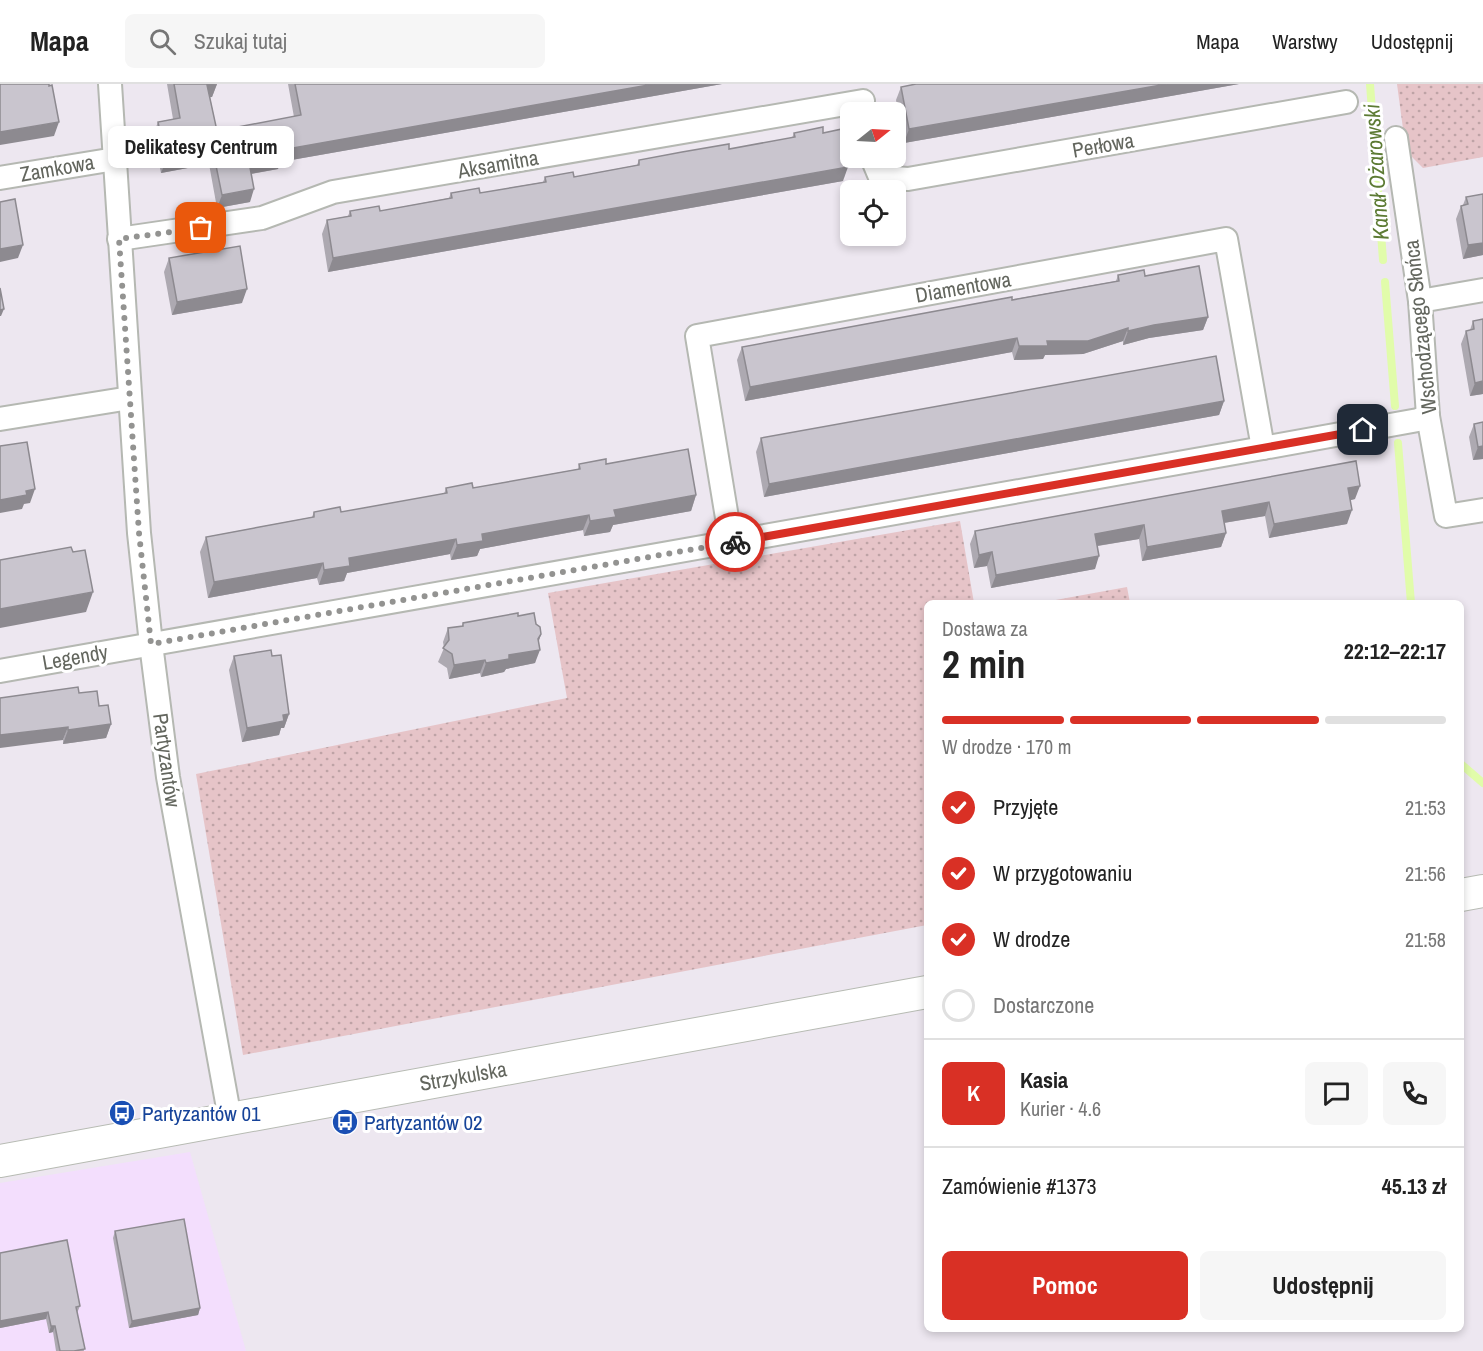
<!DOCTYPE html>
<html lang="pl">
<meta charset="utf-8">
<style>
body{margin:0;font-family:"Archivo Narrow",sans-serif;background:#f6f6f6;color:#222;height:100vh;display:flex;flex-direction:column;font-size:22px;white-space:nowrap}
*{box-sizing:border-box;margin:0}
p{font-size:20px;color:#767676}
.icon{flex:none;width:33px;height:33px;fill:none;stroke:currentColor;stroke-width:2;stroke-linecap:round;stroke-linejoin:round}
.map{position:relative;flex:1;overflow:hidden}
.side{position:absolute;left:924px;top:516px;width:540px;height:732px;display:flex;flex-direction:column;background:#fff;border-radius:9px;box-shadow:0 3px 9px #0003}
.side>*{flex:none}
.needle{width:39px;rotate:72deg}
.controls{position:absolute;left:840px;top:18px;display:grid;gap:12px}
.controls a{display:grid;place-items:center;width:66px;height:66px;border-radius:9px;background:#fff;box-shadow:0 3px 9px #0003;font-size:30px}
.pin{position:absolute;display:grid;place-items:center;width:51px;height:51px;color:#fff;margin:-26px;border-radius:12px;box-shadow:0 3px 9px #0006}
.courier{position:absolute;display:grid;place-items:center;width:60px;height:60px;margin:-30px;border:4px solid #d93025;border-radius:50%;background:#fff;color:#222;box-shadow:0 2px 8px #0007}
.bubble{position:absolute;height:42px;border-radius:9px;background:#fff;box-shadow:0 3px 9px #0003;font-size:20px;font-weight:700;line-height:42px;text-align:center}
.summary em{font-style:normal;font-weight:700}
.summary div{display:flex;flex-direction:column-reverse}
.summary{display:flex;align-items:center;justify-content:space-between;height:102px;padding:0 18px}
h1{font-size:39px;font-weight:700;line-height:45px}
.bar{display:grid;grid-template-columns:repeat(4,1fr);gap:9px 6px;align-content:center;height:72px;padding:0 18px}
.bar i{height:8px;border-radius:4px;background:#e0e0e0}
.bar .on{background:#d93025}
.bar p{grid-column:span 4}
.line{display:flex;align-items:center;gap:15px;padding:0 18px;border-top:2px solid #e0e0e0}
.line div{flex:1}
.round{display:grid;place-items:center;flex:none;width:63px;height:63px;border-radius:9px;background:#f6f6f6}
ol{padding:0 18px;list-style:none}
li{display:flex;align-items:center;gap:18px;height:66px}
li p{margin-inline-start:auto}
li .icon{padding:6px;border-radius:50%;background:#d93025;color:#fff;stroke-width:4}
li:last-child{color:#767676}
li i{width:33px;height:33px;border:3px solid #e0e0e0;border-radius:50%}
.button{display:flex;gap:12px;margin-top:auto;padding:12px 18px}
.button a{flex:1;height:69px;border-radius:9px;background:#d93025;color:#fff;font-size:24px;font-weight:700;line-height:69px;text-align:center}
.button a+a{background:#f6f6f6;color:#222}
header{display:flex;align-items:center;gap:36px;box-sizing:border-box;height:84px;padding:0 30px;background:#fff;border-bottom:2px solid #e0e0e0}
header strong{font-size:28px}
nav{display:flex;gap:33px;margin-inline-start:auto;font-size:21px}
.search{width:420px;height:54px;background:#f6f6f6;display:flex;align-items:center;gap:15px;box-sizing:border-box;padding:0 21px;border-radius:9px;color:#767676;font-size:22px}
.map>svg:first-child{display:block}
.commercial{fill:#f3defd}
.grass{fill:url(#grass-dots)}
.lines{fill:none;stroke-linecap:round;stroke-linejoin:round}
.stream{stroke:#e1fcaa;stroke-width:8}
.street-casing{stroke:#b5b8b2;stroke-width:26}
.secondary-casing{stroke:#b7bbb3;stroke-width:34}
.street{stroke:#fff;stroke-width:22}
.secondary{stroke:#fff;stroke-width:32}
.wall{fill:#ada9b1}
.shaded-wall{fill:#8d8a90}
.building{fill:#c9c5ce;stroke:#8d8a90;stroke-width:1.5}
.done{stroke:#939391;stroke-width:6;stroke-dasharray:0 10.8}
.route{stroke:#d93025;stroke-width:8}
.labels{text-anchor:middle;dominant-baseline:central;stroke-width:6;stroke-linejoin:round;paint-order:stroke}
.street-label{font-size:21px;fill:#63665e;stroke:#fff}
.transit-label{font-size:21px;fill:#164399;stroke:#fff;text-anchor:start}
.water-label{font-size:22px;font-style:italic;fill:#5d7b34;stroke:#fff}
</style>
<header>
<strong>Mapa</strong>
<div class="search"><svg class="icon" aria-label="search" viewBox="0 0 24 24"><circle cx="10" cy="10" r="6"/><path d="M15 15l6 6"/></svg>Szukaj tutaj</div>
<nav><a>Mapa</a><a>Warstwy</a><a>Udostępnij</a></nav>
</header>
<div class="map">
<svg width="1483" height="1267" viewBox="0 0 1483 1267">
<defs>
<pattern id="grass-dots" width="8" height="8" patternUnits="userSpaceOnUse" patternTransform="scale(1.5)"><rect width="8" height="8" fill="#e6c4c8"/><path d="M2 2h.1M6 6h.1" fill="none" stroke="#bea3a6" stroke-width="1.8" stroke-linecap="round"/></pattern>
</defs>
<rect width="100%" height="100%" fill="#ede7f0"/>
<polygon class="commercial" points="190,1068 246,1267 0,1267 0,1099"/>
<g class="grass">
<polygon points="1397,0 1483,0 1483,73 1423,84 1406,67"/>
<polygon points="960,437 974,519 927,519 927,841 243,971 196,690 567,614 548,509"/>
<polygon points="1127,503 1130,519 1039,519"/>
</g>
<g class="lines">
<g class="stream">
<polyline points="1370,0 1383,176"/>
<polyline points="1385,198 1395,322"/>
<polyline points="1398,359 1411,519"/>
<polyline points="1461,680 1483,699"/>
</g>
<g class="street-casing">
<g id="street">
<polyline points="110,0 139,449 151,560 168,693 230,1035"/>
<polyline points="1396,54 1420,217 1428,332 1446,432 1483,426"/>
<polyline points="872,74 880,93 908,95 1346,18"/>
<polyline points="0,94 115,75"/>
<polyline points="119,155 262,134 333,108 863,17"/>
<polyline points="1420,217 1483,206"/>
<polyline points="0,335 130,314"/>
<polyline points="731,458 697,252 1226,155 1263,364"/>
<polyline points="0,587 1263,364 1418,336 1428,332"/>
</g>
</g>
<g class="secondary-casing">
<g id="secondary">
<polyline points="1461,811 1483,807"/>
<polyline points="0,1077 927,908"/>
</g>
</g>
<use href="#street" class="street"/>
<use href="#secondary" class="secondary"/>
</g>
<g class="wall">
<polygon points="167,0 217,0 212,13 210,13 217,47 294,33 288,0 722,0 280,78 278,85 251,90 250,118 217,124 209,80 161,89 153,51 158,38 173,35"/>
<polygon points="1239,0 904,59 896,16 901,3"/>
<polygon points="794,49 823,49 843,97 328,188 322,150 327,136 348,132 350,127 380,127 449,114 451,109 480,109 543,98 545,93 574,93 637,81 639,76 729,65 792,54"/>
<polygon points="1483,110 1483,171 1463,175 1456,135 1461,122 1463,121 1466,113"/>
<polygon points="169,174 242,219 172,231 164,188"/>
<polygon points="1118,191 1145,192 1208,233 1203,246 1149,254 1123,261 1123,257 1083,270 1045,271 1043,275 1014,276 1012,268 745,317 737,276 742,263 1116,197"/>
<polygon points="1473,237 1483,310 1470,312 1461,260 1466,247 1470,246"/>
<polygon points="1224,317 1219,331 764,413 756,368 761,354"/>
<polygon points="1483,338 1483,375 1473,376 1469,353 1474,340"/>
<polygon points="1356,377 1355,415 1350,416 1347,440 1269,454 1265,432 1224,439 1226,449 1221,463 1142,477 1139,455 1098,462 1095,485 991,504 987,482 974,484 970,460 975,447"/>
<polygon points="579,380 606,380 696,411 691,427 613,441 610,448 584,452 583,446 480,465 477,472 451,476 450,470 347,489 344,497 319,501 317,494 208,514 200,468 206,453 312,433 314,428 341,428 444,410 446,404 473,404 578,385"/>
<polygon points="518,532 541,550 539,557 535,579 506,585 504,588 481,593 480,589 449,595 447,584 438,578 444,564 443,558 448,544 462,542 463,539"/>
<polygon points="234,572 272,572 289,630 284,644 281,644 279,651 242,658 229,586"/>
<polygon points="79,609 99,622 111,640 106,654 63,660 63,656"/>
<polygon points="115,1147 200,1224 198,1231 129,1244 113,1154"/>
<polygon points="0,1169 80,1222 77,1229 84,1267 56,1267 53,1248 49,1249 46,1235 0,1244"/>
</g>
<g class="shaded-wall">
<polygon points="217,0 212,13 203,14 207,1"/>
<polygon points="654,0 722,0 280,78 278,85 244,91 249,78 281,66"/>
<polygon points="1167,0 1239,0 904,59 909,45"/>
<polygon points="59,38 54,52 0,61 0,48"/>
<polygon points="213,67 209,80 161,89 166,77"/>
<polygon points="848,83 843,97 328,188 333,174"/>
<polygon points="254,105 250,118 217,124 222,111"/>
<polygon points="1483,159 1483,171 1463,175 1468,161"/>
<polygon points="23,161 18,174 0,178 0,165"/>
<polygon points="247,205 242,219 172,231 177,218"/>
<polygon points="4,225 1,232 0,232 0,226"/>
<polygon points="1208,233 1203,246 1149,254 1123,261 1128,247 1154,241"/>
<polygon points="1128,244 1123,257 1083,270 1045,271 1043,275 1014,276 1019,262"/>
<polygon points="1017,254 1012,268 745,317 750,303"/>
<polygon points="1483,297 1483,310 1470,312 1475,299"/>
<polygon points="1224,317 1219,331 764,413 769,400"/>
<polygon points="1483,362 1483,375 1473,376 1478,363"/>
<polygon points="1360,402 1355,415 1343,418 1348,404"/>
<polygon points="35,405 30,419 24,420 22,425 0,429 0,416 26,407"/>
<polygon points="696,411 691,427 613,441 610,448 584,452 590,437 614,426"/>
<polygon points="1269,418 1265,432 1217,440 1222,427"/>
<polygon points="1352,426 1347,440 1269,454 1274,440"/>
<polygon points="589,431 583,446 480,465 477,472 451,476 457,461 482,450"/>
<polygon points="1144,441 1139,455 1090,463 1095,450"/>
<polygon points="1226,449 1221,463 1142,477 1147,463"/>
<polygon points="456,455 450,470 347,489 344,497 319,501 324,486 349,474"/>
<polygon points="992,468 987,482 974,484 979,471"/>
<polygon points="1099,472 1095,485 991,504 996,491"/>
<polygon points="323,479 317,494 208,514 214,498"/>
<polygon points="93,508 86,528 0,544 0,525"/>
<polygon points="541,550 536,564 540,566 535,579 506,585 504,588 481,593 486,579 509,571 538,555"/>
<polygon points="485,576 480,589 449,595 454,581"/>
<polygon points="289,630 284,644 281,644 279,651 242,658 247,644 283,631"/>
<polygon points="111,640 106,654 63,660 68,646"/>
<polygon points="68,643 63,656 0,664 0,651"/>
<polygon points="200,1224 198,1231 129,1244 132,1237"/>
<polygon points="48,1228 46,1235 0,1244 0,1237"/>
<polygon points="51,1242 55,1242 53,1248 49,1249"/>
</g>
<g class="building">
<polygon points="0,0 49,0 49,2 52,1 59,38 0,48"/>
<polygon points="174,0 215,0 207,1 217,47 301,31 295,0 654,0 281,66 282,72 249,78 254,105 222,111 213,67 166,77 158,38 180,34"/>
<polygon points="916,0 1167,0 909,45 901,3"/>
<polygon points="823,43 823,49 842,45 848,83 333,174 327,136 351,132 350,127 379,122 380,127 452,114 451,109 479,104 480,109 546,98 545,93 573,88 574,93 639,81 639,76 682,68 729,60 729,65 795,53 794,49"/>
<polygon points="1483,110 1483,159 1468,161 1461,122 1468,120 1466,113"/>
<polygon points="15,115 23,161 0,165 0,118"/>
<polygon points="240,162 247,205 177,218 169,174"/>
<polygon points="1199,182 1208,233 1154,241 1128,247 1128,244 1088,257 1047,257 1048,262 1019,262 1017,254 750,303 742,263 1012,213 1012,216 1119,197 1118,191 1144,186 1145,192"/>
<polygon points="0,204 4,225 0,226"/>
<polygon points="1483,235 1483,297 1475,299 1466,247 1474,245 1473,237"/>
<polygon points="1216,272 1224,317 769,400 761,354"/>
<polygon points="1483,338 1483,362 1478,363 1474,340"/>
<polygon points="27,358 35,405 26,407 27,411 0,416 0,362"/>
<polygon points="688,365 696,411 614,426 616,433 590,437 589,431 482,450 483,457 457,461 456,455 349,474 350,482 324,486 323,479 214,498 206,453 314,433 314,428 340,423 341,428 447,409 446,404 472,399 473,404 580,385 579,380 606,375 606,380"/>
<polygon points="1356,377 1360,402 1348,404 1352,426 1274,440 1269,418 1222,427 1226,449 1147,463 1144,441 1095,450 1099,472 996,491 992,468 979,471 975,447"/>
<polygon points="71,463 73,468 85,466 93,508 0,525 0,476"/>
<polygon points="518,529 518,532 534,529 536,540 540,543 541,550 538,555 540,566 509,571 509,575 486,579 485,576 454,581 452,570 443,564 449,556 448,544 463,542 463,539"/>
<polygon points="271,566 272,572 281,571 289,630 283,631 284,637 247,644 234,572"/>
<polygon points="78,603 79,609 97,607 99,622 108,621 111,640 68,646 68,643 0,651 0,614"/>
<polygon points="184,1135 200,1224 132,1237 115,1147"/>
<polygon points="67,1156 80,1222 76,1223 85,1265 74,1267 60,1267 55,1242 51,1242 48,1228 0,1237 0,1169"/>
</g>
<g class="lines">
<polyline class="done" points="201,144 119,155 139,449 151,560 735,458"/>
<polyline class="route" points="735,458 1363,346"/>
</g>
<defs>
<g id="bus-disc" transform="scale(1.35)"><circle r="9.5" fill="#1a4fb4" stroke="#fff"/><path d="M-5-6H5V4H4V6H2V4H-2V6H-4V4H-5ZM-3.5-4V0h7V-4ZM-3.5 1.2v1.5H-2V1.2ZM2 1.2v1.5H3.5V1.2Z" fill="#fff"/></g>
</defs>
<g fill-rule="evenodd">
<use href="#bus-disc" x="122" y="1029"/>
<use href="#bus-disc" x="345" y="1038"/>
</g>
<g class="labels">
<g class="street-label">
<text transform="translate(1103 61) rotate(-10)">Perłowa</text>
<text transform="translate(498 80) rotate(-10)">Aksamitna</text>
<text transform="translate(57 84) rotate(-10)">Zamkowa</text>
<text transform="translate(963 203) rotate(-10)">Diamentowa</text>
<text transform="translate(1420 243) rotate(-96)">Wschodzącego Słońca</text>
<text transform="translate(75 573) rotate(-10)">Legendy</text>
<text transform="translate(167 676) rotate(82)">Partyzantów</text>
<text transform="translate(463 992) rotate(-10)">Strzykulska</text>
</g>
<g class="transit-label">
<text x="142" y="1029">Partyzantów 01</text>
<text x="364" y="1038">Partyzantów 02</text>
</g>
<g class="water-label">
<text transform="translate(1376 88) rotate(-94)">Kanał Ożarowski</text>
</g>
</g>
</svg>
<div class="controls">
<a><svg class="needle" viewBox="-14 -14 28 28"><path d="M0-13l5 13h-10z" fill="#e53935"/><path d="M0 13l5-13h-10z" fill="#767676"/></svg></a>
<a><svg class="icon" aria-label="locate" viewBox="0 0 24 24"><circle cx="12" cy="12" r="6"/><path d="M12 2v4M12 18v4M2 12h4M18 12h4"/></svg></a>
</div>
<div class="pin" style="left:201px;top:144px;background:#ea580c"><svg class="icon" aria-label="bag" viewBox="0 0 24 24"><path d="M5 8h14l-1 12H6zM9 8a3 3 0 0 1 6 0"/></svg></div>
<div class="pin" style="left:1363px;top:346px;background:#1f2937"><svg class="icon" aria-label="home" viewBox="0 0 24 24"><path d="M3 11l9-7 9 7M6 9v11h12V9"/></svg></div>
<div class="courier" style="left:735px;top:458px"><svg class="icon" aria-label="bike" viewBox="0 0 24 24"><circle cx="6" cy="16" r="4"/><circle cx="18" cy="16" r="4"/><path d="M6 16l4-8h5l3 8M10 8l3 8H6M13 5h3"/></svg></div>
<div class="bubble" style="left:108px;top:42px;width:186px">Delikatesy Centrum</div>
<section class="side">
<div class="summary"><div><h1>2 min</h1><p>Dostawa za</p></div><em>22:12–22:17</em></div>
<div class="bar"><i class="on"></i><i class="on"></i><i class="on"></i><i></i><p>W drodze · 170 m</p></div>
<ol>
<li><svg class="icon" aria-label="check" viewBox="0 0 24 24"><path d="M5 12l5 5 9-10"/></svg>Przyjęte<p>21:53</p></li>
<li><svg class="icon" aria-label="check" viewBox="0 0 24 24"><path d="M5 12l5 5 9-10"/></svg>W przygotowaniu<p>21:56</p></li>
<li><svg class="icon" aria-label="check" viewBox="0 0 24 24"><path d="M5 12l5 5 9-10"/></svg>W drodze<p>21:58</p></li>
<li><i></i>Dostarczone</li>
</ol>
<div class="line" style="height:108px"><b class="round" style="background:#d93025;color:#fff">K</b><div><b>Kasia</b><p>Kurier · 4.6</p></div><a class="round"><svg class="icon" aria-label="chat" viewBox="0 0 24 24"><path d="M4 5h16v11H9l-5 4z"/></svg></a><a class="round"><svg class="icon" aria-label="phone" viewBox="0 0 24 24"><path d="M5 4h4l2 5-3 2q2 4 5 5l2-3 5 2v4C11 20 4 13 5 4z"/></svg></a></div>
<div class="line" style="height:78px"><div>Zamówienie #1373</div><b>45.13 zł</b></div>
<div class="button"><a>Pomoc</a><a>Udostępnij</a></div>
</section>
</div>
